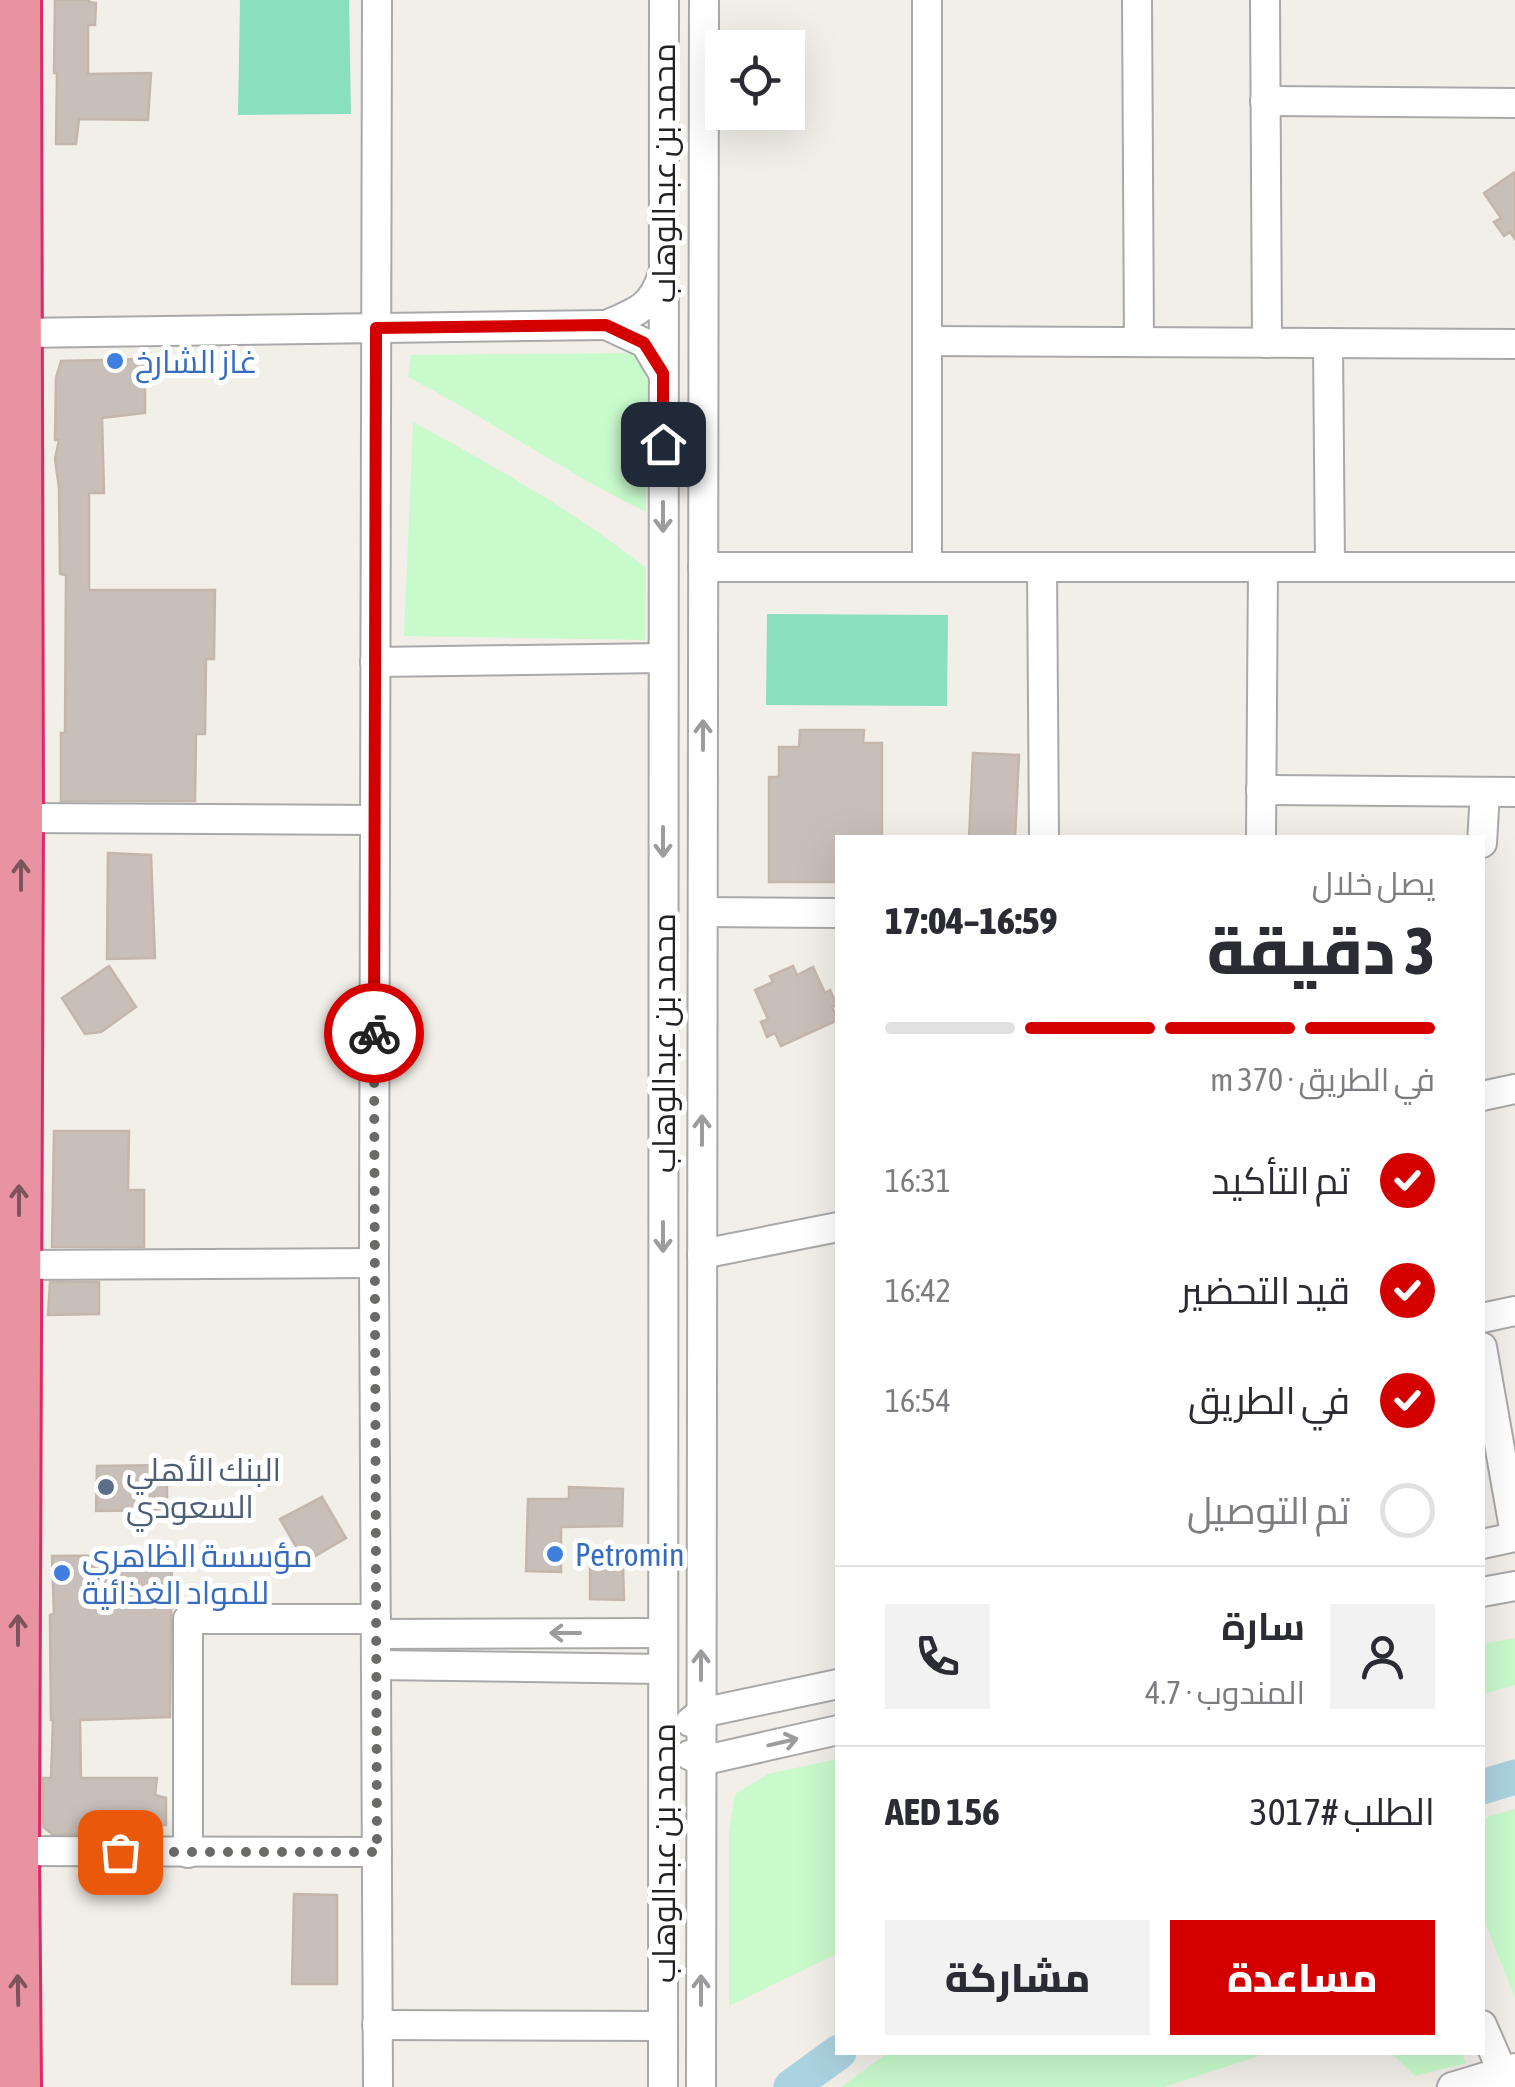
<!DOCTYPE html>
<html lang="ar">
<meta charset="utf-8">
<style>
body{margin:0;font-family:"Asap Condensed",Cairo,sans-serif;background:#f2f2f3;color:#2b2b33;direction:rtl;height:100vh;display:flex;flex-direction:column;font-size:38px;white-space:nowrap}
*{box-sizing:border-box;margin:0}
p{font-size:32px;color:#7c7c81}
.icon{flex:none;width:55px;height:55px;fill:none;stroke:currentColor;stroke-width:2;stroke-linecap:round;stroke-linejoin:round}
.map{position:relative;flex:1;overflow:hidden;direction:ltr}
.details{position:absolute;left:835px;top:835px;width:650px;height:1220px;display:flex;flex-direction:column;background:#fff;border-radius:0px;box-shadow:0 10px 40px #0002;direction:rtl}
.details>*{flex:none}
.tools{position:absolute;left:705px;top:30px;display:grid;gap:20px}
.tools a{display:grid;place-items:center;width:100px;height:100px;border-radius:0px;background:#fff;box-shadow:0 10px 40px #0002;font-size:50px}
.pin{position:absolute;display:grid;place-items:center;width:85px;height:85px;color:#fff;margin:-42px;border-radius:20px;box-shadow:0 5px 15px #0006}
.courier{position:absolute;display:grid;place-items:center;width:100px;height:100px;margin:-50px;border:8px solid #d40000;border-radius:50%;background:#fff;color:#222;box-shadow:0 2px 12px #0007}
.head em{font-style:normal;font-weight:800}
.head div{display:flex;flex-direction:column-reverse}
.head{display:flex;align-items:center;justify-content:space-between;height:170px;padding:0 50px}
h1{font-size:65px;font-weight:800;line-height:75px}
.bar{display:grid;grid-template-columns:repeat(4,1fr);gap:15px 10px;align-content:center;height:120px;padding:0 50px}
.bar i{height:12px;border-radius:8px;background:#e1e1e2}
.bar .selected{background:#d40000}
.bar p{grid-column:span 4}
.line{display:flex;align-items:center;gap:25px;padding:0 50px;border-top:2px solid #e1e1e2}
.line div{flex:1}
.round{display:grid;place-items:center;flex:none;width:105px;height:105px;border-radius:0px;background:#f2f2f3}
ol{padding:0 50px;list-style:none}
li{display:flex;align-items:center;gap:30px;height:110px}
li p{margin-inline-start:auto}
li .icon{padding:10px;border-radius:50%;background:#d40000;color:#fff;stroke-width:4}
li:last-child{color:#7c7c81}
li i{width:55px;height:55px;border:5px solid #e1e1e2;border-radius:50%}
.button{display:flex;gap:20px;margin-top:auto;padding:20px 50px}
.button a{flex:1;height:115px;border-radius:0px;background:#d40000;color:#fff;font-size:40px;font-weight:800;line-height:115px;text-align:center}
.button a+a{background:#f2f2f3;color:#2b2b33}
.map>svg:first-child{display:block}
.park{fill:#c8facc}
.pitch{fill:#88e0be}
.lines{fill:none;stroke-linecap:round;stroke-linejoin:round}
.river{stroke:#aad3df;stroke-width:35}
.building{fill:#c7bfb8;stroke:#c4b6ab;stroke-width:2.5}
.minor-casing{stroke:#a9a9a9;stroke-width:32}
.highway-casing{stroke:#dc2a67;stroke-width:48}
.minor{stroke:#fff;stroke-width:28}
.highway{stroke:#e892a2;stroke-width:42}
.oneway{stroke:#9c9c9c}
.oneway2{stroke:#7b545c}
.done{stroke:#6b6a68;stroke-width:10;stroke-dasharray:0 18}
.route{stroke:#d40000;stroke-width:12}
.shop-dot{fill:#3f7fe0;stroke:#fff;stroke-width:4}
.service-dot{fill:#5c6f8a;stroke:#fff;stroke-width:4}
.labels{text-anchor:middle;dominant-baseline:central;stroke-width:10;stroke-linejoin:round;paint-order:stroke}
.street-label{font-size:32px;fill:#222;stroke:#fff}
.shop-label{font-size:32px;fill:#366cbe;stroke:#fff;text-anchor:start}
.service-label{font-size:32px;fill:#4e5e75;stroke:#fff;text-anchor:start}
</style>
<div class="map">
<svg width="1515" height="2087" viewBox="0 0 1515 2087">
<rect width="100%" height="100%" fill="#f2efe9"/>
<g class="park">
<path d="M634,353L641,360L647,381L646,512C564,472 489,419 408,377L411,355Z"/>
<path d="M413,422C494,466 574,511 646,568L645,640L404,636Z"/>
<polygon points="1515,1638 1515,1685 1483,1694 1483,1644"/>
<polygon points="837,1759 837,1954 729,2006 729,1830 735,1794 768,1774"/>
<polygon points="1515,1809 1515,1998 1483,1917 1483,1818"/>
<polygon points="889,2052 1268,2052 1268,2053 1164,2087 841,2087"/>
<polygon points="1391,2053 1462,2053 1466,2063 1415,2076"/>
</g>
<g class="pitch">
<polygon points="240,0 349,0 351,114 238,115"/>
<polygon points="767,614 948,615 947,706 766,705"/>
</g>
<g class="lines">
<g class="river">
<polyline points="1482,1787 1515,1777"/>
<polyline points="791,2087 839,2052"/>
</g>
</g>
<g class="building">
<polygon points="55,0 89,0 89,2 96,3 95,25 88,25 88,74 151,73 148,120 79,119 76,144 56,144 57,73 54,73"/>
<polygon points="1515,172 1515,239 1510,232 1504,236 1494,222 1501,218 1484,193"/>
<polygon points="145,359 145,413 102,418 104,493 89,493 89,590 215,590 214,659 206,659 205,734 196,734 195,801 61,801 61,733 65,733 66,575 60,574 59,488 55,459 59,440 55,440 56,378 61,361"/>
<polygon points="800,730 864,730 863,743 882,743 882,838 838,838 838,882 769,882 769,777 779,777 779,747 799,747"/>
<polygon points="973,753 1019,755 1015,838 969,838"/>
<polygon points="108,853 151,855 155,958 107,959"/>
<polygon points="109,966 136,1007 101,1032 85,1034 62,998"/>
<polygon points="793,966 797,975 813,967 825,993 830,990 837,1005 832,1007 838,1020 781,1046 775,1033 767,1037 761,1022 768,1019 755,990 773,982 770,976"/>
<polygon points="54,1131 129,1131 128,1190 144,1190 144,1247 52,1247"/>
<polygon points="50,1282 99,1282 99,1314 48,1315"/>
<polygon points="167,1465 167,1510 96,1511 97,1466"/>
<polygon points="569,1487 623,1489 622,1526 561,1527 561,1572 526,1571 528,1499 569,1499"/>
<polygon points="322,1497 346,1538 305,1562 280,1519"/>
<polygon points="172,1555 170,1717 80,1720 81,1778 157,1778 155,1795 166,1798 166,1825 158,1825 158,1834 52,1834 43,1827 43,1778 51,1778 53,1720 51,1720 50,1615 54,1614 52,1556"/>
<polygon points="590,1564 623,1565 624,1600 590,1599"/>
<polygon points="294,1894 337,1895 337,1984 292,1984"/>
</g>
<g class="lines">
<g class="minor-casing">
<g id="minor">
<polyline points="377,0 374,1263 378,2087"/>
<polyline points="1137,0 1139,342"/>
<polyline points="1265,0 1267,343"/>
<polyline points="1265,101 1515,103"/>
<path d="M662,276C652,308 636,312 606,325L645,343L663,373"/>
<polyline points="4,328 19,333 606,325"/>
<polyline points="927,341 1515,344"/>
<polyline points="1328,343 1330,567"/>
<polyline points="703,567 1515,567"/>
<polyline points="927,567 927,0"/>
<polyline points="1042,567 1044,838"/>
<polyline points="375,662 663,658"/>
<polyline points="1261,790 1515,792"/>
<polyline points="21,818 375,820"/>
<polyline points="1261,838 1263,567"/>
<polyline points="1482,843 1485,792"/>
<polyline points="703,912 838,913"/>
<polyline points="1482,1096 1515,1089"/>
<polyline points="702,1254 838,1227"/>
<polyline points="19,1265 374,1263"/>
<polyline points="1482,1318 1515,1311"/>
<polyline points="1482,1347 1515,1534"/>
<polyline points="1482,1544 1515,1537"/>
<polyline points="1482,1592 1515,1586"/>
<polyline points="376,1634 663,1633"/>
<polyline points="376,1665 663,1669"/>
<polyline points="690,1722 701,1713 838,1684"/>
<polyline points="689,1755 701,1761 838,1730"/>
<polyline points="17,1851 377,1852"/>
<polyline points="188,1853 188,1619 376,1619"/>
<polyline points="377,2025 663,2026"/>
<polyline points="1482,2025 1509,2087"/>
<polyline points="663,2087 664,0"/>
<polyline points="701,2087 704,0"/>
<polyline points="1452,2087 1515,2068"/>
</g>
</g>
<g class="highway-casing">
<polyline id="highway" points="19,0 21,818 17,1851 19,2087"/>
</g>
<use href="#minor" class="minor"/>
<use href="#highway" class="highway"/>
</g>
<defs><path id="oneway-shaft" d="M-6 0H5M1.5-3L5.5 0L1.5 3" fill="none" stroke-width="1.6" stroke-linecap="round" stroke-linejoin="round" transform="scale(2.5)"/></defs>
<g class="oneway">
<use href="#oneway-shaft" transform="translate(663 517) rotate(90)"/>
<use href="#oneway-shaft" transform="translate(703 735) rotate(-90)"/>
<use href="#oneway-shaft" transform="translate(663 842) rotate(90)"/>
<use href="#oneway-shaft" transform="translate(702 1130) rotate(-90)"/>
<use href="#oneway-shaft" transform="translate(663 1237) rotate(90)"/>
<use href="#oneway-shaft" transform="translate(565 1633) rotate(180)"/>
<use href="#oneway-shaft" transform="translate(701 1665) rotate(-90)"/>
<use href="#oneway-shaft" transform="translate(783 1742) rotate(-13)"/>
<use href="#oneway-shaft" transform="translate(701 1990) rotate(-90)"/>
</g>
<g class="oneway2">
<use href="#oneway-shaft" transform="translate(21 875) rotate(-90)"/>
<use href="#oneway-shaft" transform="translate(19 1200) rotate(-90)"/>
<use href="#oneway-shaft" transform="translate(18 1630) rotate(-90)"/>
<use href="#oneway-shaft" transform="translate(18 1990) rotate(-91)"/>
</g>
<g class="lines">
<polyline class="done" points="120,1852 377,1852 374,1033"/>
<polyline class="route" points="374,1033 376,328 606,325 644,343 663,373 663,444"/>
</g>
<g class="shop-dot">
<circle cx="115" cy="361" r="10"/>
<circle cx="555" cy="1554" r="10"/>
<circle cx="62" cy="1573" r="10"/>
</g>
<circle class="service-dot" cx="106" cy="1487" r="10"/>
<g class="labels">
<g class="street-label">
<text transform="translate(663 173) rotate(-90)">محمد بن عبدالوهاب</text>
<text transform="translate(663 1043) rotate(-90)">محمد بن عبدالوهاب</text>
<text transform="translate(663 1853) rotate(-90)">محمد بن عبدالوهاب</text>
</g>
<g class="shop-label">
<text x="135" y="361">غاز الشارخ</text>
<text x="575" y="1554">Petromin</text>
<text x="82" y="1555">مؤسسة الظاهري<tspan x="82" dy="37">للمواد الغذائية</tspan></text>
</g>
<g class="service-label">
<text x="126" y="1469">البنك الأهلي<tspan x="126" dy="37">السعودي</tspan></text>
</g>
</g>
</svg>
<div class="tools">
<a><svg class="icon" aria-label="locate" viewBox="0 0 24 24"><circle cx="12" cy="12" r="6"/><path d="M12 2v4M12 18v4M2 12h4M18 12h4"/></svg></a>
</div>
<div class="pin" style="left:120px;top:1852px;background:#ea580c"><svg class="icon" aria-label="bag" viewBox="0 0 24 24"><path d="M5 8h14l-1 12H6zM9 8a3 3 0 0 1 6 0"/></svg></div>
<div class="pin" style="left:663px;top:444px;background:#1f2937"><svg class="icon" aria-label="home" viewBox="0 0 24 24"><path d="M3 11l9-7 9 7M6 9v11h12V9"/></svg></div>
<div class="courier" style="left:374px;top:1033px"><svg class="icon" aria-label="bike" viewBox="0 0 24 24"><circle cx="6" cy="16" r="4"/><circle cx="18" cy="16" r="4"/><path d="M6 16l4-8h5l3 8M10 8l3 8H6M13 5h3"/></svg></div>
<section class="details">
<div class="head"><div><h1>3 دقيقة</h1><p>يصل خلال</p></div><em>16:59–17:04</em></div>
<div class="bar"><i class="selected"></i><i class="selected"></i><i class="selected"></i><i></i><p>في الطريق · 370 m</p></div>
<ol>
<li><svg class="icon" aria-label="check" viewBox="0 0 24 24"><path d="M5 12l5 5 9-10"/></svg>تم التأكيد<p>16:31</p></li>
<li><svg class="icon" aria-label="check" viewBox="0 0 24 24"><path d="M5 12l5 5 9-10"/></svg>قيد التحضير<p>16:42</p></li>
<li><svg class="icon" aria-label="check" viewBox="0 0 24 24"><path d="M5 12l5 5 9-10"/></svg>في الطريق<p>16:54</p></li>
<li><i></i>تم التوصيل</li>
</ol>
<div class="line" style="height:180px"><a class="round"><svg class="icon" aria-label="person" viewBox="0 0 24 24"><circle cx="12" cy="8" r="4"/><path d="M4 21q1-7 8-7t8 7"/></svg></a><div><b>سارة</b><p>المندوب · 4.7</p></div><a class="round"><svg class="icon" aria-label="phone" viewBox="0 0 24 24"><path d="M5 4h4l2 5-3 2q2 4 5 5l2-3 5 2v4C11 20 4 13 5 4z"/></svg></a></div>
<div class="line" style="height:130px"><div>الطلب #3017</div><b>AED 156</b></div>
<div class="button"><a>مساعدة</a><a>مشاركة</a></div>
</section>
</div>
